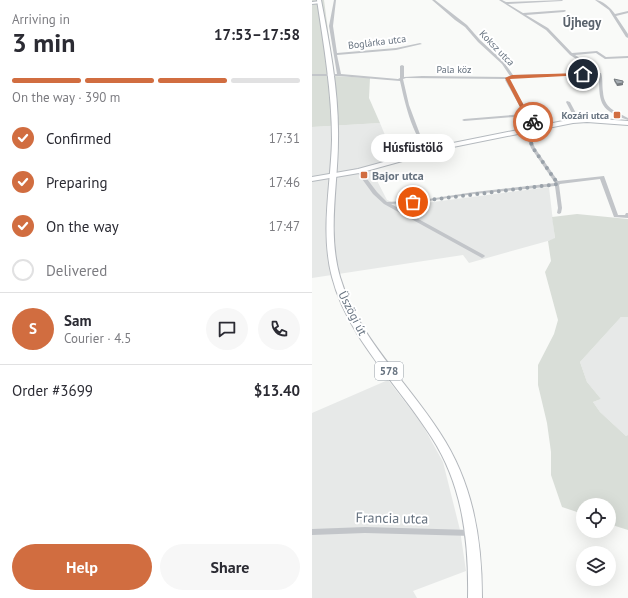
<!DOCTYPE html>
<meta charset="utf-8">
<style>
body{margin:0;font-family:"PT Sans",sans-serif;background:#f7f7f7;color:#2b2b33;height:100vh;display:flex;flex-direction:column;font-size:15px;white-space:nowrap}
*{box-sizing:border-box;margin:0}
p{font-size:13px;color:#7c7c81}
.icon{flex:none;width:22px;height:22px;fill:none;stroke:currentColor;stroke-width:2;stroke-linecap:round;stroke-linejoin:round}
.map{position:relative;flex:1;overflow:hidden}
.side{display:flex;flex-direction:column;background:#fff;width:312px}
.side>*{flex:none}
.tools{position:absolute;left:264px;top:498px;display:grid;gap:8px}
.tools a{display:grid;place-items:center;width:40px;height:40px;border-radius:50%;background:#fff;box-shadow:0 4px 16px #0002;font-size:20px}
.pin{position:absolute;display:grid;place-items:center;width:34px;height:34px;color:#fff;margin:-17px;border:2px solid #fff;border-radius:50%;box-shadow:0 1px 4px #0007}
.courier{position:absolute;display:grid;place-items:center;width:40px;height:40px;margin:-20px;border:3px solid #d16d40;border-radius:50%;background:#fff;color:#222;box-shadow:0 1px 5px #0007}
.bubble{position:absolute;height:28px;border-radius:14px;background:#fff;box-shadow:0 4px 16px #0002;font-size:13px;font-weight:700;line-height:28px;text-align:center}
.overview em{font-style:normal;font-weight:700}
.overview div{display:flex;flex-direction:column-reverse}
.overview{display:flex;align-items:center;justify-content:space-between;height:68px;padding:0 12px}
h1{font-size:26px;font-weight:700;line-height:30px}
.bar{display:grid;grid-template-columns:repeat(4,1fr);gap:6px 4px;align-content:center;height:48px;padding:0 12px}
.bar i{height:5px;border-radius:3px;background:#e1e1e2}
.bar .active{background:#d16d40}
.bar p{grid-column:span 4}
.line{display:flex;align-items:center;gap:10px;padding:0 12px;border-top:1px solid #e1e1e2}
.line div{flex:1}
.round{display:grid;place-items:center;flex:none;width:42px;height:42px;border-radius:21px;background:#f7f7f7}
ol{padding:0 12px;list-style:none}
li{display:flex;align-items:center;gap:12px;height:44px}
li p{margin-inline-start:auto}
li .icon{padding:4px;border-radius:50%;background:#d16d40;color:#fff;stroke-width:4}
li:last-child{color:#7c7c81}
li i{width:22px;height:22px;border:2px solid #e1e1e2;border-radius:50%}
.button{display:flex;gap:8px;margin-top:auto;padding:8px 12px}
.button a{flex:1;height:46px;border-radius:24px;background:#d16d40;color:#fff;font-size:16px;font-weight:700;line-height:46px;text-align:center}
.button a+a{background:#f7f7f7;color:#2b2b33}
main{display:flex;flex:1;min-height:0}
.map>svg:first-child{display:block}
.built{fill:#e7e9e8}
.green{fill:#d9ded8}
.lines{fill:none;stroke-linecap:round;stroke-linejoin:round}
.secondary-casing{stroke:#b4b9be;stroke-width:2}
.primary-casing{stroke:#b3b7bc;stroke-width:2}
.street{fill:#c2c5c9;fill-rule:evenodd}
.secondary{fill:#fff;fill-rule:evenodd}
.primary{fill:#fff;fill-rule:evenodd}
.wall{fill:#90969b}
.shaded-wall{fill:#757a7e}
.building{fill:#a7aeb4;stroke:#757a7e}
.route{fill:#d16d40}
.done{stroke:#9aa2aa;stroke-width:4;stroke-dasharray:0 7.2}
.poi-dot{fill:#d16d40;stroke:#fff;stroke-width:1.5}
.labels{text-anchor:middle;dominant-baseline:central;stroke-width:4;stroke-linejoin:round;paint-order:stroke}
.far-street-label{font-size:10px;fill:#677380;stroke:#fff}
.far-poi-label{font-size:10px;font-weight:bold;fill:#677380;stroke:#fff;text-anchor:end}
.shield{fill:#fff;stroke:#959da6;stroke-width:1}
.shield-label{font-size:11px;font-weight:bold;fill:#677380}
.poi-label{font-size:12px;font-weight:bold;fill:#677380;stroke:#fff;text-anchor:start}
.street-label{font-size:12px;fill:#677380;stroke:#fff}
.far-district-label{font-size:13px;font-weight:bold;fill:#59626b;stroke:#fff}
.near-street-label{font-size:14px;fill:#677380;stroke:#fff}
</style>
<main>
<section class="side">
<div class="overview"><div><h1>3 min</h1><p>Arriving in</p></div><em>17:53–17:58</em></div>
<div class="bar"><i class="active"></i><i class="active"></i><i class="active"></i><i></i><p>On the way · 390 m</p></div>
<ol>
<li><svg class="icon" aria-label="check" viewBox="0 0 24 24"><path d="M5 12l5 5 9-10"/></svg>Confirmed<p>17:31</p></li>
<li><svg class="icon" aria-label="check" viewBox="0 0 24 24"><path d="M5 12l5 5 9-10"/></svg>Preparing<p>17:46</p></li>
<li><svg class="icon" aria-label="check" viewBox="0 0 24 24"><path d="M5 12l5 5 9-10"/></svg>On the way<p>17:47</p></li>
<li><i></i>Delivered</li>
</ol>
<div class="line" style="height:72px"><b class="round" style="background:#d16d40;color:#fff">S</b><div><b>Sam</b><p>Courier · 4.5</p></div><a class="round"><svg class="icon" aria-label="chat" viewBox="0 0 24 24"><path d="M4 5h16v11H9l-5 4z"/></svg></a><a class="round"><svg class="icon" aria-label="phone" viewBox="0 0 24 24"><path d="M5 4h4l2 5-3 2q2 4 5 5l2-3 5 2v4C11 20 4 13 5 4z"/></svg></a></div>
<div class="line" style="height:52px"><div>Order #3699</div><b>$13.40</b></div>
<div class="button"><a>Help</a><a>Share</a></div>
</section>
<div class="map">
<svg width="316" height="598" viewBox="0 0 316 598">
<rect width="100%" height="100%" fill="#f9faf8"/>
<g class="built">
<polygon points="68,123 82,157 60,171 75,200 90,206 237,187 243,239 157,263 151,255 0,278 0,127"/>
<polygon points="309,317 316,317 316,435 314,436 288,412 281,402 289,399 275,382 268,362"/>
<polygon points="76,380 110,424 131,462 148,530 154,571 101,591 105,598 0,598 0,413"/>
</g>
<g class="green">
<polygon points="0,0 12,0 22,76 58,78 57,98 68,123 0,127"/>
<polygon points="265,214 316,219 316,317 309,317 268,362 275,382 289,399 281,402 288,412 314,436 316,435 316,530 297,524 297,505 271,505 271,514 250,507 239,475 239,452 235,423 226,385 226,365 242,334 246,320 233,272 239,261 236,241 243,238 240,217"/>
</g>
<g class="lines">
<g class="secondary-casing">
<g id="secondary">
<polygon points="9,1 9,3 0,4 0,2"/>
<polygon points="275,118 316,121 316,125 275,122 261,123 141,147 47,173 0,181 0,177 46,169 141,143 261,119"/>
</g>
</g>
<g class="primary-casing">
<path id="primary" d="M5,0H9C18,46 27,93 26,140C26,185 15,232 28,277C46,338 95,381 128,433C161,483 170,539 170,598H156C157,542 151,486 120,438C87,385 36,339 20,277C8,231 19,185 20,140C20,93 12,46 5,0Z"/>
</g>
<g class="street">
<path d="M22,0H24L21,26L25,53L84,48L108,43L110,44L84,50L25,55L29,74L86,79L88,78V66L90,65L92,66V77L110,76L195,77L198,76L190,64L166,42L153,27L143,20L120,0H123L155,25L168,40L192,62L201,75L284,73L283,71L258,55L234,30L187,0H190L194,2L251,0L250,1L196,4L211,13L253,10L254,11L252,12L214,15L236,28L260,53L285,51L294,57L316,56V58L293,59L284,53L263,55L285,69L288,73H289C291,79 290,85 291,92C292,108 303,111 316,118V120C289,110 287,105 287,77L286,75L201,77L197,80L217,114L229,128L227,129H226L214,116L152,121L150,120L152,119L212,114L193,80L194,79L94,78L91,79L97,105L109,137L114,143L124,150L123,151C102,150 92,98 88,81L27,76H0V74H25L17,26Z"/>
<path d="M283,0C290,0 299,8 303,14L316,11V13L304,16L316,34V38L314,37L297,10Z"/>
<polygon points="255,101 258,102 268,121 267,122 264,121 254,102"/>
<polygon points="213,129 214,129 216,130 223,148 246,181 292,176 306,215 313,215 314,213 316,213 316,218 302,217 288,179 248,184 247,185 250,208 249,213 247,214 245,213 246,208 243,186 162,194 110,202 79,204 172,255 173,256 172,257 170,258 72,204 61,194 45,172 47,171 49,171 65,192 75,202 110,200 162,192 243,183 219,148 212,130"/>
<polygon points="53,527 160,530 163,531 164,533 163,535 160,536 53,533 0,535 0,529"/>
</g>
<use href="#secondary" class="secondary"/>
<use href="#primary" class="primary"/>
</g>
<polygon class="wall" points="302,79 311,85 305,86 302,81"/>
<polygon class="shaded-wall" points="311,83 311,85 305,86 305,84"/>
<polygon class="building" points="302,79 311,81 311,83 305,84"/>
<polygon class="route" points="271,73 272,75 198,79 217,115 224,122 221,123 212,115 193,78 200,75"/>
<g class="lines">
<polyline class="done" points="101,202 246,184 221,148 214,130 227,128 221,122"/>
</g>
<g class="poi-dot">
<rect x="301" y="111" width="8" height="8" rx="2"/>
<rect x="48" y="171" width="8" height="8" rx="2"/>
</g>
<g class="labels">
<g class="far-street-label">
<text transform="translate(65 42) rotate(-7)">Boglárka utca</text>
<text transform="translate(185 48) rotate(46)">Koksz utca</text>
<text x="142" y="69">Pala köz</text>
</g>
<g class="far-poi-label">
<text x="297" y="115">Kozári utca</text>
</g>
<rect class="shield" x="63" y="362" width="28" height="18" rx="3"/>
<g class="shield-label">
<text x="77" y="371">578</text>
</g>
<g class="poi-label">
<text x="60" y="175">Bajor utca</text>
</g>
<g class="street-label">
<text transform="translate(41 313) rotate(63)">Üszögi út</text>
</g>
<g class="far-district-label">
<text x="270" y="22">Újhegy</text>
</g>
<g class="near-street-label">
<text transform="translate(80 518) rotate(1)">Francia utca</text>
</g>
</g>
</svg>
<div class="tools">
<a><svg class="icon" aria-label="locate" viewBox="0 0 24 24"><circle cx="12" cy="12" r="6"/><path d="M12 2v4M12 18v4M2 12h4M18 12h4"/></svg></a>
<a><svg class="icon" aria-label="layers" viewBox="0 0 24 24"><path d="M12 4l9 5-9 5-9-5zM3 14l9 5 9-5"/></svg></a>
</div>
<div class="pin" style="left:101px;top:202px;background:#ea580c"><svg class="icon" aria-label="bag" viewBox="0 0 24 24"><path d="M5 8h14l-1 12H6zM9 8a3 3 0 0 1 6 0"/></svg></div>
<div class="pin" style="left:271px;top:74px;background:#1f2937"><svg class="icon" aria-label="home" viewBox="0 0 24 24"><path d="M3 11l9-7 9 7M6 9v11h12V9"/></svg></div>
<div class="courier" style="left:221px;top:122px"><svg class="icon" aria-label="bike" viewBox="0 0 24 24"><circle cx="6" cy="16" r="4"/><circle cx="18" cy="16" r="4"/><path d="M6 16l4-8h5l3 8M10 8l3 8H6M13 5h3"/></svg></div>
<div class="bubble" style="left:59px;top:134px;width:84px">Húsfüstölő</div>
</div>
</main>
